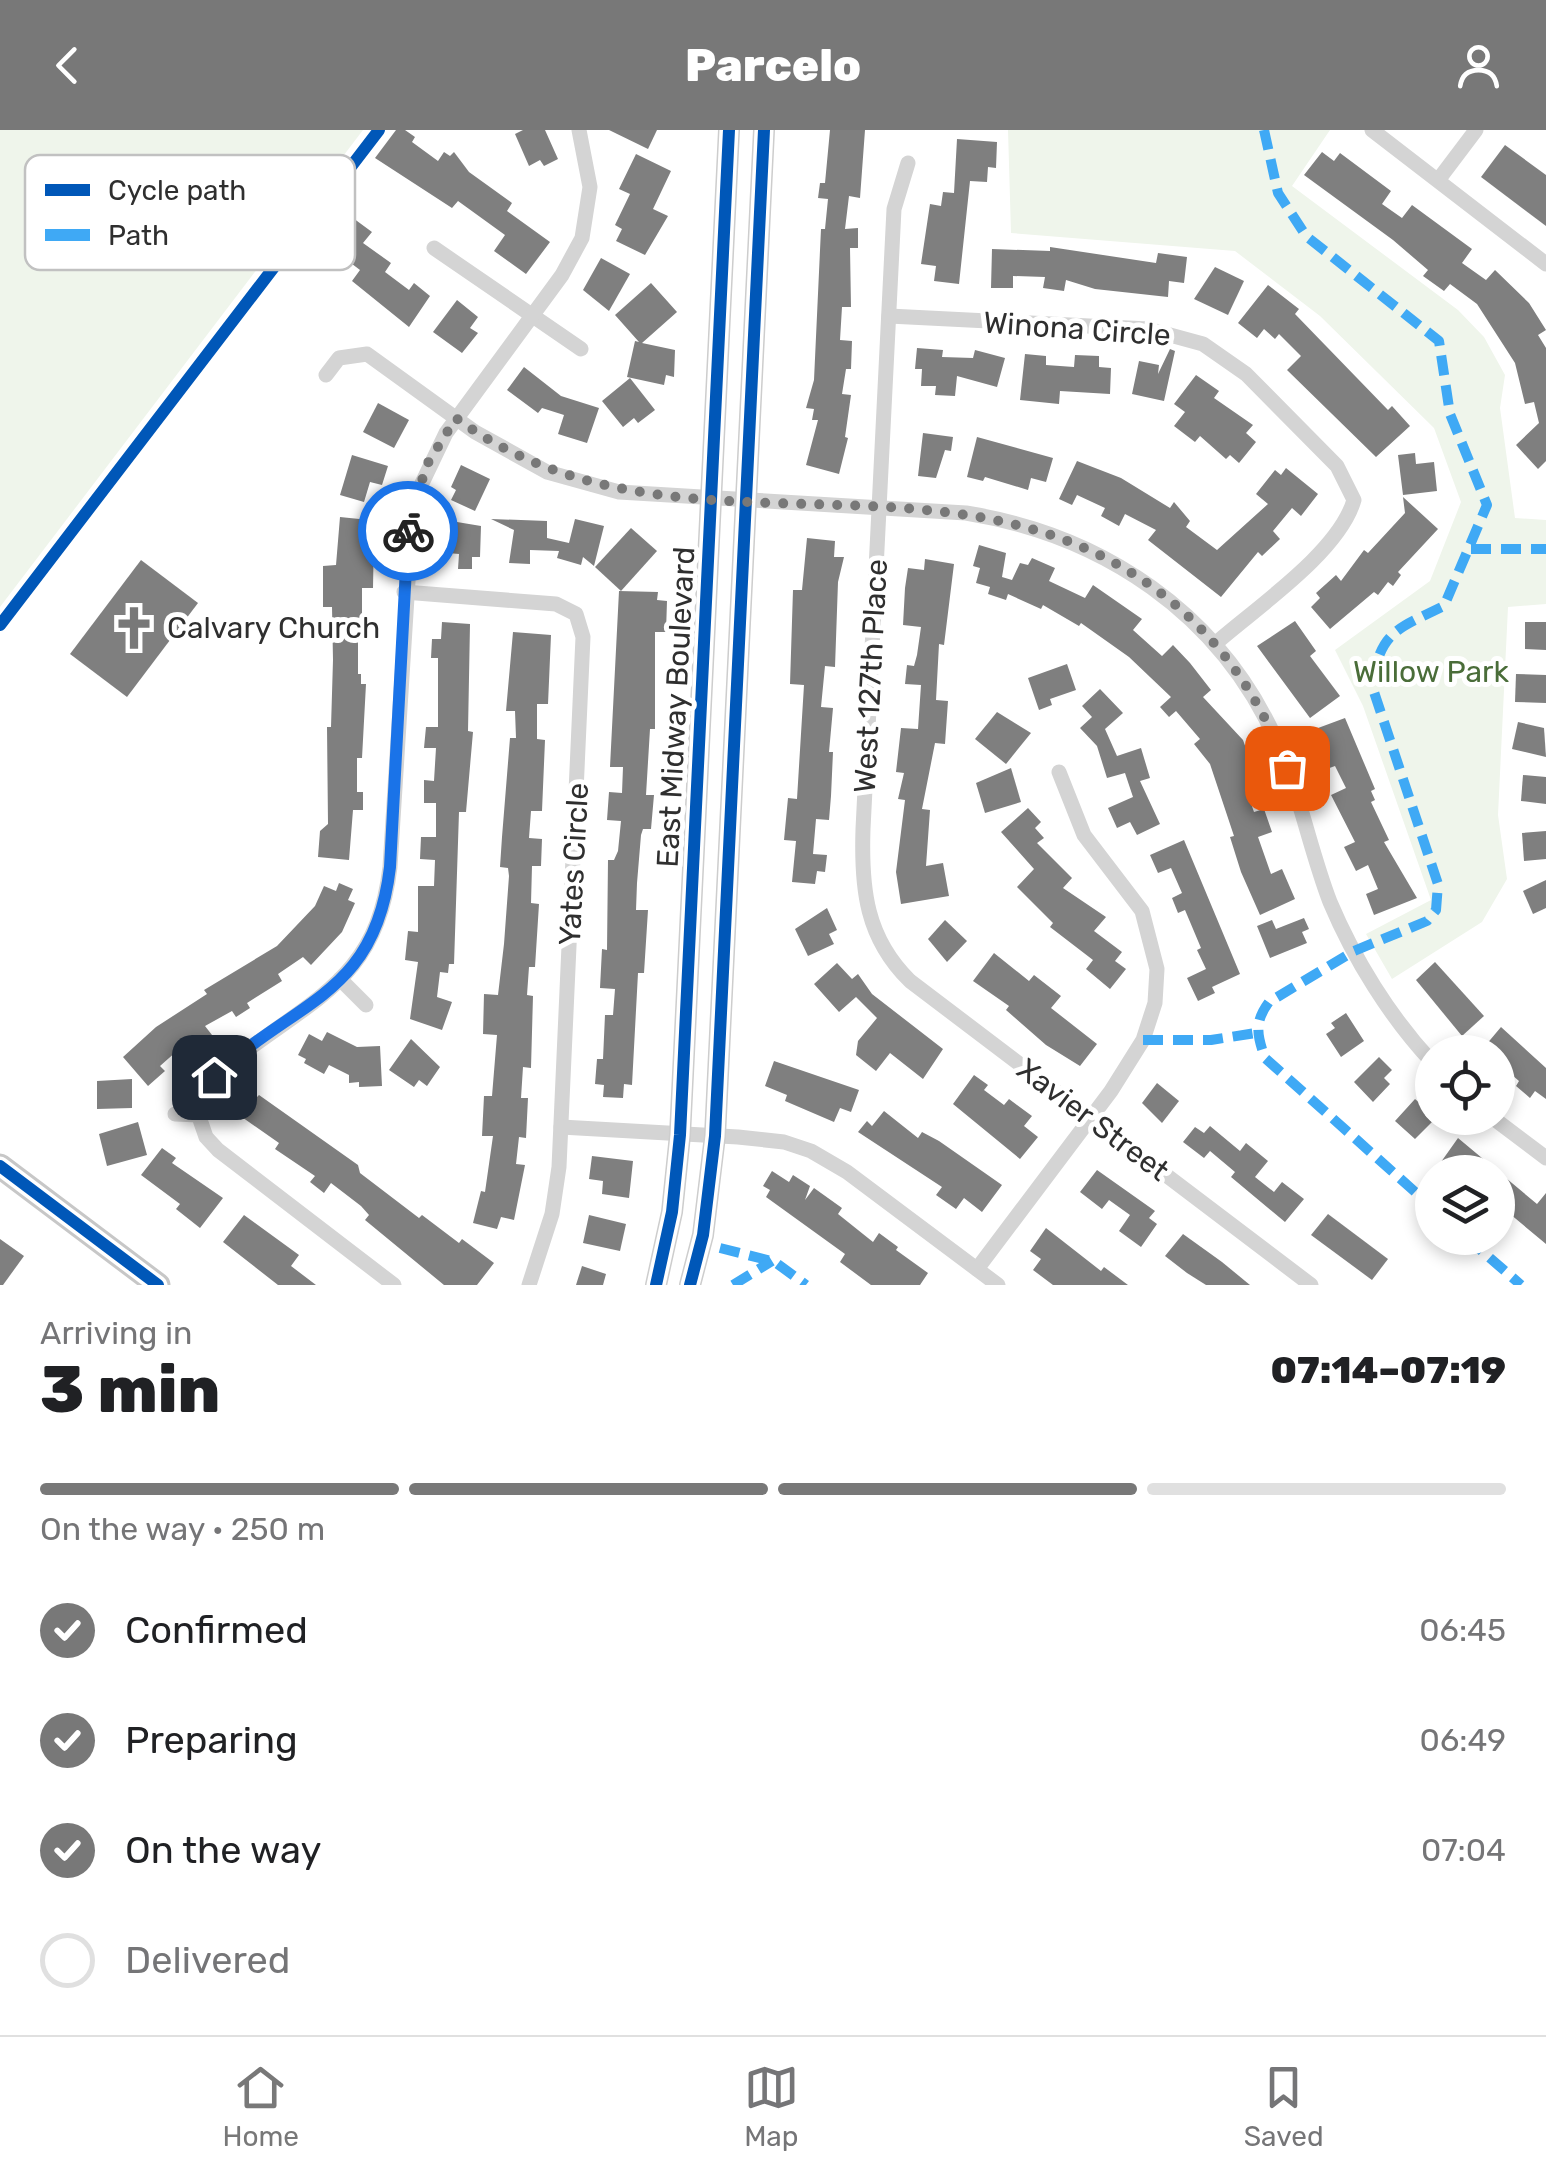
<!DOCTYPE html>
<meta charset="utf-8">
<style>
body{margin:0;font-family:Rubik,sans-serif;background:#f6f6f6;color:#202124;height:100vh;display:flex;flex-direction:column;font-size:38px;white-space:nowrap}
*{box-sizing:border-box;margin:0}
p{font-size:32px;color:#757577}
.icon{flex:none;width:55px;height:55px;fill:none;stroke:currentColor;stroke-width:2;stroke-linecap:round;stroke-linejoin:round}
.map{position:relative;height:1155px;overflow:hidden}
.panel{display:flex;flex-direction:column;background:#fff;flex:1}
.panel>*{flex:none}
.buttons{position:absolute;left:1415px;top:905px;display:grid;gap:20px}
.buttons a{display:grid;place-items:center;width:100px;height:100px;border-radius:50%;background:#fff;box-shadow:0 5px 15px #0003;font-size:50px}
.pin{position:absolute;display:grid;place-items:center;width:85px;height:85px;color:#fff;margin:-42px;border-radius:20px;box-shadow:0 5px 15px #0006}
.courier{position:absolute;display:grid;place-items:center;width:100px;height:100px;margin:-50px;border:8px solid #1a73e8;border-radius:50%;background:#fff;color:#222;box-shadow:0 2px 12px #0007}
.summary em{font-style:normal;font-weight:800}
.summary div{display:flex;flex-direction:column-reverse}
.summary{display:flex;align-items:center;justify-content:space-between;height:170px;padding:0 40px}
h1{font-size:65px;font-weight:800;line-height:75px}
.bar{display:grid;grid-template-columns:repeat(4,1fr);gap:15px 10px;align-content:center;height:120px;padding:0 40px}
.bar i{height:12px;border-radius:8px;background:#e0e0e0}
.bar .current{background:#787878}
.bar p{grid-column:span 4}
ol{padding:0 40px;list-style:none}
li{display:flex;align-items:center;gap:30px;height:110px}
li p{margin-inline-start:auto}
li .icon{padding:10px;border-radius:50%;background:#787878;color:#fff;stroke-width:4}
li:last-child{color:#757577}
li i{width:55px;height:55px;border:5px solid #e0e0e0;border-radius:50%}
header{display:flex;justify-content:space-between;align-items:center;height:130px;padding:0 40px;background:#787878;color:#fff;font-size:45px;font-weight:800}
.menu{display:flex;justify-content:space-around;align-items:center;height:140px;border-top:2px solid #e0e0e0;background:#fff;font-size:28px;color:#757577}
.menu a{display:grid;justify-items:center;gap:5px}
.menu .current{color:#787878}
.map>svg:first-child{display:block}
.green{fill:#eff5eb}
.building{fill:#7f7f7f}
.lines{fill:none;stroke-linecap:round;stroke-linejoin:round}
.minor{stroke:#d4d4d4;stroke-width:15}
.secondary{stroke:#cdcdcd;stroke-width:22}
.primary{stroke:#c7c7c7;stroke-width:25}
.quiet{stroke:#3fa9f5;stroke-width:10;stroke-dasharray:20 10;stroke-linecap:butt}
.cycleway-casing{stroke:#fff;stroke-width:19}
.cycleway{stroke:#0057b8;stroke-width:12}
.done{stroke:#787878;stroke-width:10;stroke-dasharray:0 18}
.route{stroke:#1a73e8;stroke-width:12}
.labels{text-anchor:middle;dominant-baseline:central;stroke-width:10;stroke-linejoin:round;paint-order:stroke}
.street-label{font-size:30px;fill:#2f2f2f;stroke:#fff}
.poi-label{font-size:30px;fill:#2f2f2f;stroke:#fff;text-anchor:start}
.park-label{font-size:30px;fill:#4a6d39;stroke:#fff}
.key{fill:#fff;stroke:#c1c1c1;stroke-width:2.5}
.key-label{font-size:28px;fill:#2f2f2f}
</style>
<header><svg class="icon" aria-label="back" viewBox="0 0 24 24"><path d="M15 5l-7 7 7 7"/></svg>Parcelo<svg class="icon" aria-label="person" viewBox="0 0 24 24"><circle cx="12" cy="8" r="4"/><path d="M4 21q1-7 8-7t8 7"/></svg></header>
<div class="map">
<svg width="1546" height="1155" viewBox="0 0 1546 1155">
<rect width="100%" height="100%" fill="#fff"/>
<g class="green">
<polygon points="0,0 363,0 0,477"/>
<polygon points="1008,0 1330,0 1292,56 1458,180 1484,207 1505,245 1500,278 1515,388 1546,390 1546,474 1508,477 1498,685 1507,749 1482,792 1392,849 1366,804 1431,770 1363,576 1335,520 1430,451 1461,372 1434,298 1320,186 1235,121 1011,103"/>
</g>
<g class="building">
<polygon points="396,0 405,0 415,7 412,12 438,31 444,22 450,26 454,22 469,42 512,73 507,81 550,112 526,144 494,121 505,105 458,71 452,78 375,28"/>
<polygon points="523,0 545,0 558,29 544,36 540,30 529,36 515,4"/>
<polygon points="609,0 657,0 648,19"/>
<polygon points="830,0 865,0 860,68 849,66 845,99 858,98 858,118 850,118 851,177 842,177 840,210 852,211 851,239 846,239 842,264 851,265 845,307 848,308 839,344 806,335 818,290 812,290 814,279 806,278 814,250 821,99 825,99 828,69 818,68 820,53 825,53"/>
<polygon points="957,9 997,12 996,38 988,37 987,52 970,51 959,154 934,151 936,136 921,134 930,74 941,76 943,62 954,63"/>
<polygon points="1505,15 1546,45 1546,96 1481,47"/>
<polygon points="1322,22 1334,31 1340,23 1391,61 1382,74 1402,88 1412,75 1472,119 1462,133 1486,150 1495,140 1529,173 1546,200 1538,205 1546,218 1546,331 1538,339 1516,315 1539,293 1534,272 1525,274 1515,233 1477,174 1450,154 1444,161 1423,146 1428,140 1393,110 1304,45"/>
<polygon points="636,24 671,41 653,79 668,86 645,125 616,111 622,99 615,95 630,64 619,59"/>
<polygon points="338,77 372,102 363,113 391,133 385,142 409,160 414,153 430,166 409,197 352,151 360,140 331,118 327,123 312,112"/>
<polygon points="1050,117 1156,133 1158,123 1187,127 1184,153 1169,151 1168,167 1095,159 1066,150 1064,161 1043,158 1045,147 1013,146 1013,158 991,158 992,119 1050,121"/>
<polygon points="601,128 630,144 609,181 583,160"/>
<polygon points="1215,137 1244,151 1228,185 1194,169"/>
<polygon points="651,153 677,182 642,213 675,220 674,247 666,245 664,255 627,247 635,211 639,212 615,185"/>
<polygon points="1268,155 1299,179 1295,184 1388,280 1392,276 1410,296 1376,327 1287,240 1301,226 1279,204 1275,209 1264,199 1257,208 1238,193"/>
<polygon points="457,170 478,187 470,198 478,203 462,223 433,202"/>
<polygon points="917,218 943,220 942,227 973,228 975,220 1005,228 997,257 957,246 955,266 935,265 936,256 921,256 922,239 915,239"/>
<polygon points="1170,219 1175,221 1164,271 1132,264 1139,231 1159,235 1158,244"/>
<polygon points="1025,224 1046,226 1046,235 1074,237 1075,225 1099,226 1099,237 1111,238 1110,264 1060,261 1059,274 1020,270"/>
<polygon points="524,237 561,266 599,278 587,313 558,304 564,285 542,278 538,283 507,260"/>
<polygon points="1196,245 1219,261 1214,268 1253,295 1246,303 1256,312 1239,333 1230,325 1226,329 1200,306 1195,312 1174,296 1185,282 1174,274"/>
<polygon points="630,248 655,280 638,293 634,288 623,297 602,271"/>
<polygon points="378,273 409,290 394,318 363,302"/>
<polygon points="923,303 953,307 951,321 945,320 936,348 918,346"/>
<polygon points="977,307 1053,328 1046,352 1031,348 1028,360 985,347 983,351 967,347"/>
<polygon points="1415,323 1416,334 1434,332 1437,361 1403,365 1398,325"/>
<polygon points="352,325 388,336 382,355 370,352 364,372 340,365"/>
<polygon points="1077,331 1121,348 1170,378 1174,372 1190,391 1186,397 1217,420 1268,374 1256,364 1275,340 1281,345 1286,338 1318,364 1301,386 1292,378 1273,401 1280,409 1262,426 1258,422 1221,467 1148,410 1156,400 1125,384 1119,396 1101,386 1105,378 1077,365 1072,375 1059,369"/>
<polygon points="461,335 490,349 475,381 451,370 456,360 451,357"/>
<polygon points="1403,367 1438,399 1398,442 1401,445 1393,456 1388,452 1378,465 1374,462 1330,499 1311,477 1320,468 1316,463 1336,445 1341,451 1364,420 1368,423 1405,383"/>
<polygon points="340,387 369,390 368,402 374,402 373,458 362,458 362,492 370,492 369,511 358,511 358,544 361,544 361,554 366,554 362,628 357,628 357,662 363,662 363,680 353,680 349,730 318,727 320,701 328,694 327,597 331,597 333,530 332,477 323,477 323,436 336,435"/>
<polygon points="439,389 481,396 480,427 472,427 472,439 458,439 459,424 437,422"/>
<polygon points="491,389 547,391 547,408 569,413 575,389 604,396 594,436 583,427 581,435 557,428 559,421 530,420 530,434 509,433 514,400"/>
<polygon points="631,398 657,421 621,461 595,437"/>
<polygon points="807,408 835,411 834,427 844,427 838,452 835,537 825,536 821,577 833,578 829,622 833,622 831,666 829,690 816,689 813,724 827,725 825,742 817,741 815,754 792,752 796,711 784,710 788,668 797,669 804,555 790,554 793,460 802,460"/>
<polygon points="979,415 1006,423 1002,447 1012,450 1020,433 1028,435 1032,428 1055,438 1049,451 1085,468 1093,455 1142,489 1133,500 1162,526 1173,515 1190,533 1211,560 1203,567 1243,610 1258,652 1245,656 1254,682 1264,679 1272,702 1258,707 1271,744 1282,739 1295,769 1260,785 1241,742 1230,707 1234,706 1210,634 1194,614 1200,609 1176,581 1169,587 1160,577 1171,567 1129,527 1081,493 1079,496 1043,475 1041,479 1008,464 1006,470 988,464 990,457 976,453 980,438 973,436"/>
<polygon points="925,429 954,434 944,515 939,514 936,570 948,571 945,614 935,613 922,679 930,680 926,736 943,733 949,766 901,774 896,742 905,670 898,669 904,643 896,642 901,598 918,599 921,555 905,554 907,535 914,536 917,525 921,497 903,495 905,458 908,438 924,440"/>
<polygon points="141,430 198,473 127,567 70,524"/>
<polygon points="619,461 658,462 657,470 667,471 666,502 655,502 655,599 650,599 646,665 654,665 651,699 643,699 641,705 637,753 636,780 648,780 644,843 638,843 632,955 624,954 623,968 603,967 604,955 595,954 597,929 603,929 605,885 613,885 615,859 600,858 602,819 607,820 608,730 614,730 618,721 621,691 607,690 609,662 622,663 623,637 610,637"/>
<polygon points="1295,491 1316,521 1310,526 1340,566 1310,588 1257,516"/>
<polygon points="442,492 470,494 468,601 473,602 466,682 459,682 454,834 449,834 448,843 440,842 437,867 452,872 442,900 410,889 418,832 405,830 408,801 418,802 418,756 434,756 435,730 420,729 421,707 436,707 436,673 424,673 424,650 434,651 436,618 424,618 426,597 438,597 438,528 431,528 432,509 441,509"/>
<polygon points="1525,492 1546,492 1546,520 1525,519"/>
<polygon points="513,502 551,505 548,574 537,574 537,609 545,610 542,681 531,681 529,708 542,709 541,736 532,736 531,773 539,774 535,837 529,837 527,865 533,866 531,938 523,937 521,968 528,968 526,1008 519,1007 516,1034 525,1035 514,1090 501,1087 497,1099 473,1093 481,1061 485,1062 493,1006 482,1006 484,966 492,966 497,905 483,904 484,864 498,865 504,814 509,746 508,738 500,737 502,707 510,608 516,608 515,581 506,581"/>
<polygon points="1067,534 1076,560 1050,569 1052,575 1039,580 1028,548"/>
<polygon points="1516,544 1546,545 1546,573 1515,572"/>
<polygon points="1100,559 1123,583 1105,599 1117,626 1141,618 1150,648 1140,651 1160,694 1137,705 1130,692 1117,698 1108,678 1133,667 1125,643 1107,648 1097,616 1080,598 1092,587 1082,576"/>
<polygon points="997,582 1031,603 1006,634 975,609"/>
<polygon points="1345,588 1375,659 1371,661 1375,670 1371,672 1389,710 1384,712 1417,768 1374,785 1366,764 1378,759 1368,735 1356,741 1344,717 1355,712 1331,665 1346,658 1335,636 1324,640 1310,601"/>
<polygon points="1518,592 1544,598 1546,627 1512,619"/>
<polygon points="1011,638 1021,672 985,683 976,653"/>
<polygon points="1523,645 1546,647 1546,674 1521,671"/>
<polygon points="1028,678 1041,692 1035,698 1044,708 1037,713 1072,748 1063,758 1106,787 1094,801 1122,822 1115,831 1126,839 1110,859 1086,839 1093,830 1050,797 1053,793 1017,757 1034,739 1001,702"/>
<polygon points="1546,701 1546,729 1524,731 1522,703"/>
<polygon points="1184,710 1240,844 1212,857 1215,863 1198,871 1187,848 1206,839 1197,820 1201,818 1185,780 1178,783 1172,768 1182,763 1171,738 1158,743 1150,725"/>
<polygon points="1546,750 1546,778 1533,784 1523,761"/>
<polygon points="339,753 353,759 348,770 355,773 342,802 311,835 303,827 278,844 282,851 247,873 250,878 236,887 232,881 205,896 212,905 190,919 186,913 160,936 165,941 148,956 123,927 156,897 207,864 204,860 277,816 315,776 324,756 336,761"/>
<polygon points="827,778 837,800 829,804 834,814 808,826 795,799"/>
<polygon points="1304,788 1309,799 1302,802 1307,813 1270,828 1257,796 1272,790 1276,799"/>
<polygon points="945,790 967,811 947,832 928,809"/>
<polygon points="994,823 1029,851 1034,845 1061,866 1051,878 1097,914 1080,936 1046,915 1006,880 1009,876 973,851"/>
<polygon points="1435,832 1484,886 1462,906 1416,850"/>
<polygon points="837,833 852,849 858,844 872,864 943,919 923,949 890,923 876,941 856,925 858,911 877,888 856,867 839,882 814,854"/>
<polygon points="1346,883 1364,911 1341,927 1326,904 1335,898 1331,893"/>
<polygon points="1501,897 1546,938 1546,969 1535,961 1530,968 1516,956 1519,951 1498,933 1498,922 1480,922"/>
<polygon points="327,902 357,917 380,916 382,956 359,957 359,952 349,953 349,945 329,935 324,944 304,933 306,929 298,925 309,904 322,911"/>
<polygon points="411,909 440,937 427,956 419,950 414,957 389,940"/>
<polygon points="1379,927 1392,940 1384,948 1390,954 1373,972 1354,952"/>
<polygon points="774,931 859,960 851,982 840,978 834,992 785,971 787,965 765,956"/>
<polygon points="974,945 988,955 984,960 1004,975 1009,969 1032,986 1024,996 1038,1007 1020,1029 953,974"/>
<polygon points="132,949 132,978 97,979 97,951"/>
<polygon points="1157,953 1179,971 1162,993 1142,973"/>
<polygon points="259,965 358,1035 360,1043 419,1088 422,1085 459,1113 462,1109 494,1133 477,1155 444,1155 365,1090 369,1085 361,1076 331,1053 324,1063 310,1052 315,1046 275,1019 279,1013 239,985"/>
<polygon points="1415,969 1429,981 1425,985 1432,992 1415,1009 1395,991"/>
<polygon points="884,981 918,1008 922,1002 939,1011 1002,1055 982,1082 964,1068 956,1079 936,1065 942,1057 858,1002 867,991 872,996"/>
<polygon points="138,992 147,1025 107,1036 99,1004"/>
<polygon points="1210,996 1240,1021 1246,1013 1268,1031 1255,1047 1274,1062 1282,1052 1304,1069 1285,1092 1231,1047 1235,1042 1210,1021 1204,1028 1183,1012 1195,997 1204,1003"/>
<polygon points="1458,1008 1537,1074 1546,1063 1546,1114 1498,1074 1498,1042 1455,1042 1441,1032"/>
<polygon points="162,1018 176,1028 172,1033 223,1068 200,1098 176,1079 180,1074 141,1045"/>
<polygon points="592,1026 633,1031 629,1068 602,1064 603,1051 589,1049"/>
<polygon points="1097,1040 1155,1081 1149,1088 1157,1094 1141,1117 1119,1101 1130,1085 1109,1070 1102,1079 1080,1062"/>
<polygon points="772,1041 789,1052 793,1045 810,1056 805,1070 814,1058 842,1078 838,1084 873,1112 879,1103 898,1117 896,1120 928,1143 920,1155 871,1155 840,1132 845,1124 766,1067 770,1060 763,1056"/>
<polygon points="1328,1084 1388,1129 1372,1150 1311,1105"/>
<polygon points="244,1085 299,1125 291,1136 316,1155 278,1155 223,1112"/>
<polygon points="589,1085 626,1094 620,1121 583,1113"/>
<polygon points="1046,1098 1101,1141 1104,1137 1128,1155 1053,1155 1033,1140 1041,1129 1030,1121"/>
<polygon points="1183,1104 1222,1132 1250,1155 1206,1155 1187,1143 1165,1126"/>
<polygon points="0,1109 24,1126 3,1155 0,1155"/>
<polygon points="582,1136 606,1144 603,1155 576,1155"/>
</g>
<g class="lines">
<g class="minor">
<polyline points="1372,0 1546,134"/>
<path d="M908,33L894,79L863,699C861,759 866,808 910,851L1311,1155"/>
<polyline points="1439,49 1476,0"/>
<polyline points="434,118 581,219"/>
<path d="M889,186L1148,199L1203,214L1246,244L1337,336L1354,370C1339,422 1257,477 1216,513"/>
<path d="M326,245L339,228L367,224L475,302L547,342L619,362L966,383C1103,405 1220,483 1277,612C1300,664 1310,720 1330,772C1354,829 1390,887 1432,932"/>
<polyline points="404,462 556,474 576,484 583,507 559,1037 552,1084 529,1155"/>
<polyline points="340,849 366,875"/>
<polyline points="175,984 199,985"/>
<polyline points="1493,988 1546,1028"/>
<polyline points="561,997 738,1007 784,1012 811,1021 847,1042 998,1155"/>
<polyline points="977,1139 1111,961 1143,910 1155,873 1157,839 1142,781 1084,705 1059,642"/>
<path d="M394,1155L218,1020L206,1007L197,981C205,950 225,936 250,918C327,862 378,839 390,737L413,372L446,303L562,145L582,108L590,57L579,0"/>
</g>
<g class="secondary">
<polyline points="656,1155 672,1082 680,1005 729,0"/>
<polyline points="690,1155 703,1105 715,1006 764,0"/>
</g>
<polyline class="primary" points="0,1036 158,1155"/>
<g class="quiet">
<path d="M1264,0L1278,63L1306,106L1439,211L1450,284L1487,375L1444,476C1397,499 1380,501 1372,556L1438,754L1436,780L1427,791L1354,821L1269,872C1254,892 1257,905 1265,928L1432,1077"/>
<polyline points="1471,419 1546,419"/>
<polyline points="1143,910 1211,910 1256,903"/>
<polyline points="1467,1108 1521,1155"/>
<polyline points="720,1118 775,1132 806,1155"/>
<polyline points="733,1155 772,1131"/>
</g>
<g class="cycleway-casing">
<g id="cycleway">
<polyline points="0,495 379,0"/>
<polyline points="0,1036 158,1155"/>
<polyline points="656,1155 672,1082 680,1005 729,0"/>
<polyline points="690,1155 703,1105 715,1006 764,0"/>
</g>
</g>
<use href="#cycleway" class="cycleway"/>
</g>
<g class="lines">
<path class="done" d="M408,401L426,336L456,288C668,444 935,306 1147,453C1214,500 1258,562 1287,638"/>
<path class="route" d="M214,947C295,869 375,867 390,737L408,401"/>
</g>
<defs>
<g id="church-bare" transform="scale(3.45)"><path d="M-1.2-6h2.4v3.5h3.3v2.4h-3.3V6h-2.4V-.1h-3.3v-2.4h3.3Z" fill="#787878" stroke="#fff" stroke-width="2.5" paint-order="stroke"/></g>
</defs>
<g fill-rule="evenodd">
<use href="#church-bare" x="134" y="498"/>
</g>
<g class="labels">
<g class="street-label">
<text transform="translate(1077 199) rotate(4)">Winona Circle</text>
<text transform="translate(871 546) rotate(-87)">West 127th Place</text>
<text transform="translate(676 577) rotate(-87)">East Midway Boulevard</text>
<text transform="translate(574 734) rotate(-87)">Yates Circle</text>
<text transform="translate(1093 990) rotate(37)">Xavier Street</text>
</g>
<g class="poi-label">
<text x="167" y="498">Calvary Church</text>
</g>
<g class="park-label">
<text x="1431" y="542">Willow Park</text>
</g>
</g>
<rect x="25" y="25" width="330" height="115" rx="15" class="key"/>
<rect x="45" y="54" width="45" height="12" fill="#0057b8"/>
<rect x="45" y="99" width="45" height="12" fill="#3fa9f5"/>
<g class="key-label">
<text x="108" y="70">Cycle path</text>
<text x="108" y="115">Path</text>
</g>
</svg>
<div class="buttons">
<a><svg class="icon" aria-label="locate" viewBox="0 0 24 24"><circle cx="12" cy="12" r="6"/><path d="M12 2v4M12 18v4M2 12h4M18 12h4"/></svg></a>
<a><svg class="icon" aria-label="layers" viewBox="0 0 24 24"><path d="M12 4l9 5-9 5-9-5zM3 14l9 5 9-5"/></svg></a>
</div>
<div class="pin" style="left:1287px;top:638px;background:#ea580c"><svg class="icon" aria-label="bag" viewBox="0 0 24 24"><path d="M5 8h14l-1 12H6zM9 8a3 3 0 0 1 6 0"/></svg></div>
<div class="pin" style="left:214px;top:947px;background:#1f2937"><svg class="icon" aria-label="home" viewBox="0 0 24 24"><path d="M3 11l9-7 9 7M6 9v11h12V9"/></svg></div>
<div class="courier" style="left:408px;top:401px"><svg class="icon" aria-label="bike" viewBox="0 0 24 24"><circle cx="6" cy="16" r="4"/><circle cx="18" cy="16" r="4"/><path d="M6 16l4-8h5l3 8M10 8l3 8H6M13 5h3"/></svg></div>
</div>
<section class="panel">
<div class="summary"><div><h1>3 min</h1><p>Arriving in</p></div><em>07:14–07:19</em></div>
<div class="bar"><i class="current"></i><i class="current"></i><i class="current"></i><i></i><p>On the way · 250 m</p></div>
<ol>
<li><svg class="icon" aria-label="check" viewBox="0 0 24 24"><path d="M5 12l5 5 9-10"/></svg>Confirmed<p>06:45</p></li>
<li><svg class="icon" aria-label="check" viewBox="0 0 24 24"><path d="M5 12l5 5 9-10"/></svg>Preparing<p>06:49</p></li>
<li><svg class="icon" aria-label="check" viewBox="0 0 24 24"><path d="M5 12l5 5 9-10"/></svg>On the way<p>07:04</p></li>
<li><i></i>Delivered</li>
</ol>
</section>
<nav class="menu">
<a class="current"><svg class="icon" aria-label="home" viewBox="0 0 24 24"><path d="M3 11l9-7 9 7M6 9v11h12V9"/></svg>Home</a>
<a><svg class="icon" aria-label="map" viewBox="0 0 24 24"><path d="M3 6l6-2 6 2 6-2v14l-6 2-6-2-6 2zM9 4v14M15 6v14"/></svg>Map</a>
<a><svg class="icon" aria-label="saved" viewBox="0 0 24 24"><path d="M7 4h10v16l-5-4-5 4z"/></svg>Saved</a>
</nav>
